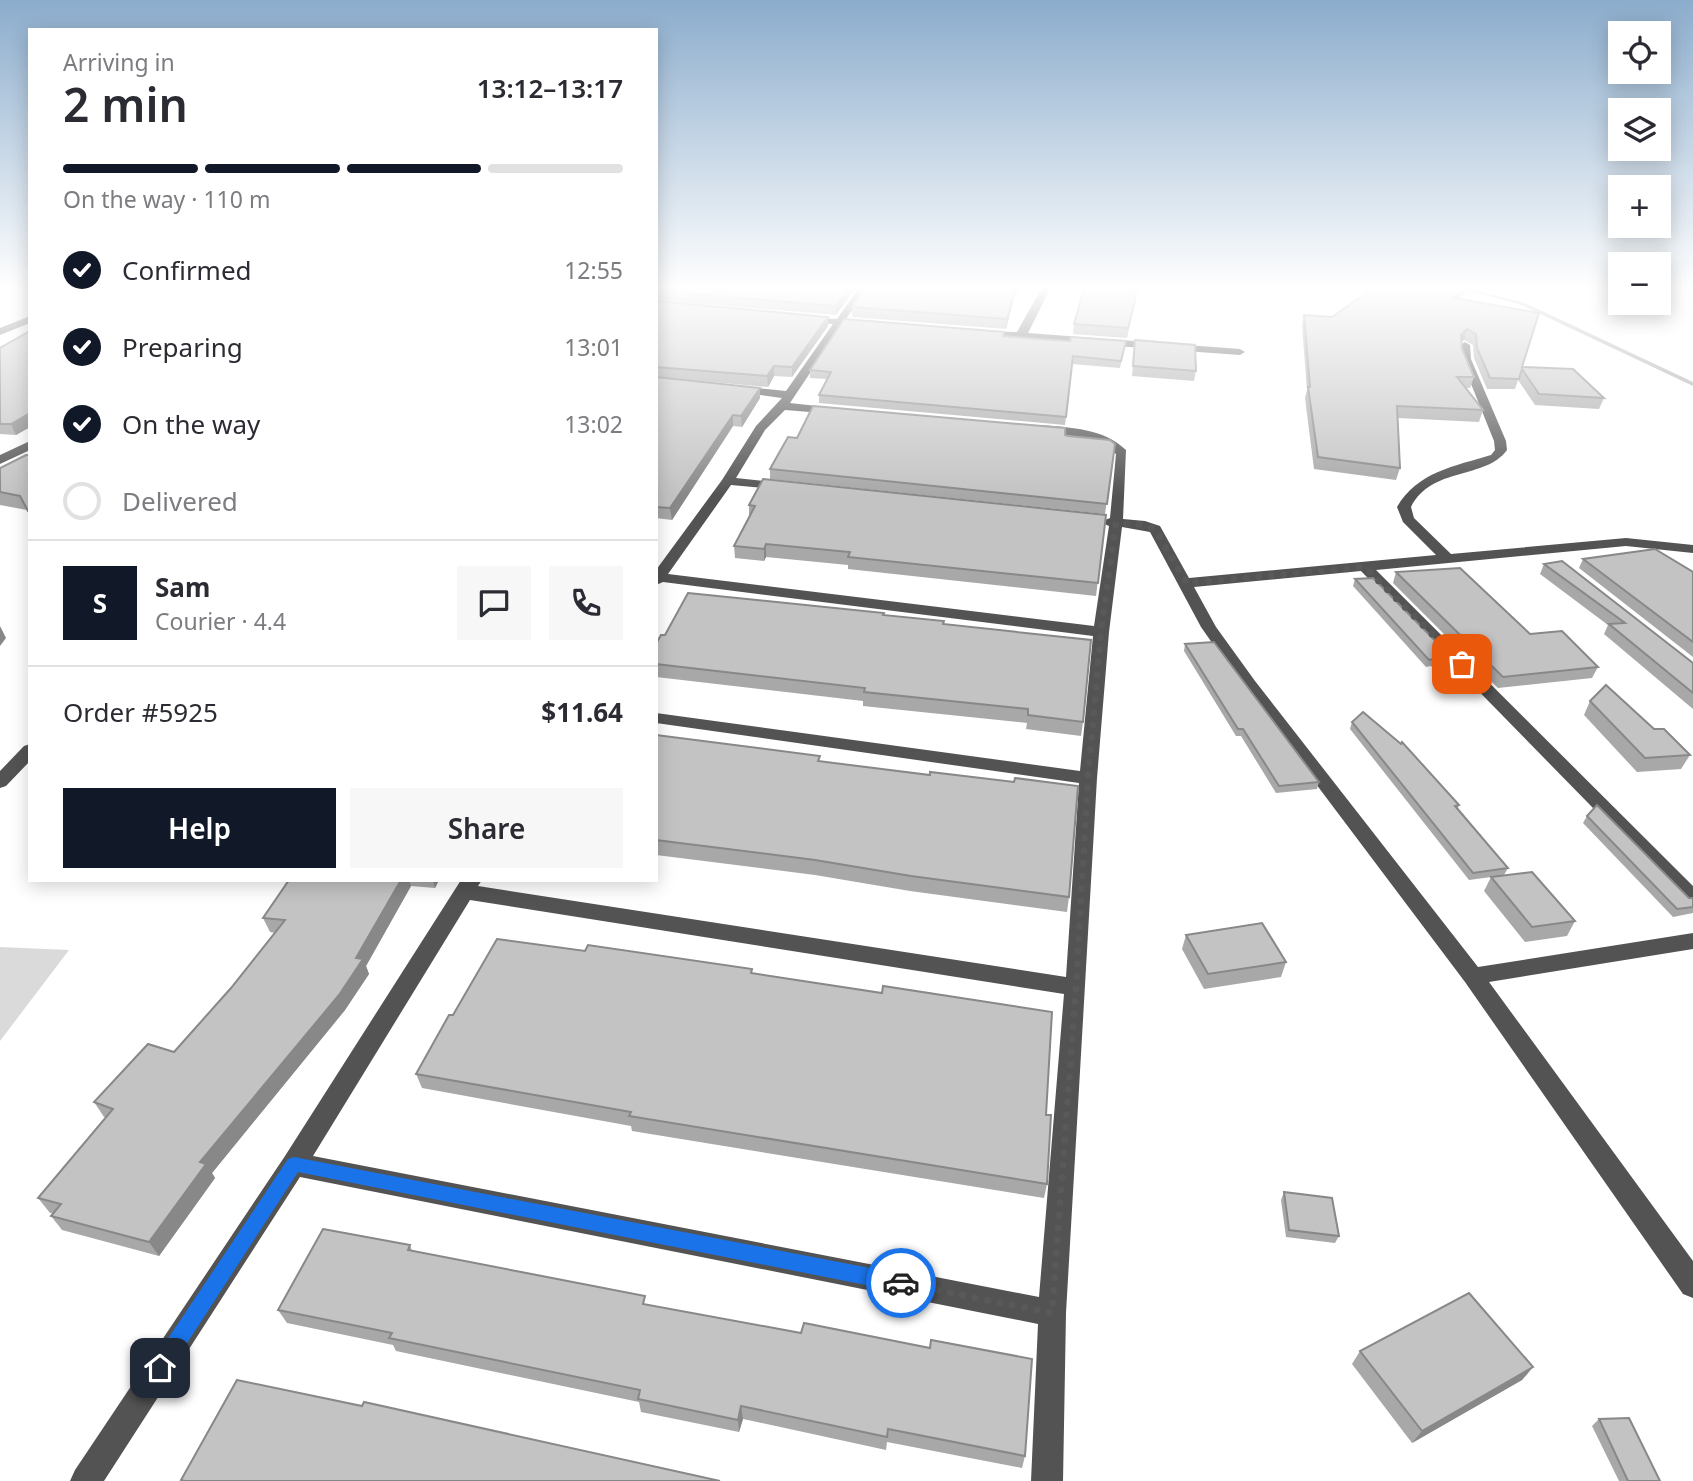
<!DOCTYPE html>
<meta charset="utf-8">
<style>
body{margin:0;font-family:"Noto Sans",sans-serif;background:#f7f7f7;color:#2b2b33;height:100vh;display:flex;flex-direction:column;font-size:26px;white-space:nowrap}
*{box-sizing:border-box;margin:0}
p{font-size:23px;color:#7c7c81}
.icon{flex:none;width:38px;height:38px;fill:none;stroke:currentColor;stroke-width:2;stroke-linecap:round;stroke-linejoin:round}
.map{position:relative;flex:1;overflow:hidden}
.sheet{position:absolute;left:28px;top:28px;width:630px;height:854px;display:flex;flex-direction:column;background:#fff;border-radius:0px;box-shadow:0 4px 18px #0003}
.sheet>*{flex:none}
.buttons{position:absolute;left:1608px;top:21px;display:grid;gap:14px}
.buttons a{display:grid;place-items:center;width:63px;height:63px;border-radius:0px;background:#fff;box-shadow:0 4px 18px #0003;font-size:35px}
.pin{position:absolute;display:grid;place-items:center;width:60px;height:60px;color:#fff;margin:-30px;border-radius:14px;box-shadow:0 4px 10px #0006}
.courier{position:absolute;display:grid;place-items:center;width:70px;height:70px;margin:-35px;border:5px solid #1a73e8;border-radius:50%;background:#fff;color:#222;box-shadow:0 2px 9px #0007}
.head em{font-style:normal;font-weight:600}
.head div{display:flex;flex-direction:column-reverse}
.head{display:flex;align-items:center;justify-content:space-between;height:119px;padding:0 35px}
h1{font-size:46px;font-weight:600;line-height:52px}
.bar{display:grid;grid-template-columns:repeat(4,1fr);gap:10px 7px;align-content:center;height:84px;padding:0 35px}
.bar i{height:9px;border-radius:5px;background:#e1e1e2}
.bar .on{background:#111827}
.bar p{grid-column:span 4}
.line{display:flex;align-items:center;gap:18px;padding:0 35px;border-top:2px solid #e1e1e2}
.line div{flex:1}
.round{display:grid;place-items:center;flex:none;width:74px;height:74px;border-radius:0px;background:#f7f7f7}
ol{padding:0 35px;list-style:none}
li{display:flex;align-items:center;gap:21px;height:77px}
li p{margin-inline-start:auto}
li .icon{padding:7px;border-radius:50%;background:#111827;color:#fff;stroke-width:4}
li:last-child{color:#7c7c81}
li i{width:38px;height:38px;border:4px solid #e1e1e2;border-radius:50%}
.action{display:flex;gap:14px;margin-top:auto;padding:14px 35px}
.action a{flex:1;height:80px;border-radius:0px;background:#111827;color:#fff;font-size:28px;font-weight:600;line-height:80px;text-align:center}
.action a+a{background:#f7f7f7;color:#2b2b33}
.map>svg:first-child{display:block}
.green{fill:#dadada}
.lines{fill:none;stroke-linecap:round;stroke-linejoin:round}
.stream{fill:#a1a1a1;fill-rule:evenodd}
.minor{fill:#535353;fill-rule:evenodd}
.wall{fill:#a8a8a8}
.shaded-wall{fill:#888}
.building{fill:#c3c3c3;stroke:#888;stroke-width:2}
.route{fill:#1a73e8}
.done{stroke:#595959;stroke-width:7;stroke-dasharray:0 12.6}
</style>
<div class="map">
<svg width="1693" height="1481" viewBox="0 0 1693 1481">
<rect width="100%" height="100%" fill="#fff"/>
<polygon class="green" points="0,947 69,950 0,1041"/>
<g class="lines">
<polygon class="stream" points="1461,289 1470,289 1523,302 1693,382 1693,386 1519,304"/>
<g class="minor">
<path d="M858,289H867L846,319L870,324L865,327L842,325L790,403L835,408L841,411L835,414L785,410L765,430L736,478L783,483L789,487L788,490L731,485L668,574L1094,626L1109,526L1100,522L1110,518L1116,454L1091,438L1037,432V426L1041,425C1072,428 1103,428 1126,450L1123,519L1145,521L1160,526L1189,578L1436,555L1403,522L1397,507C1417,472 1455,466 1491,455L1495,450L1494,441L1461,359L1460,345L1465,342L1470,345L1471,359L1506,441L1507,450C1485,480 1432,466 1411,507L1414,518L1451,554L1626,538L1693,545V553L1626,546L1376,570L1693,886V905L1686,903L1361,571L1194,587L1216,627L1255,681L1478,967L1693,933V949L1489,982L1693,1261V1298L1683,1294L1465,982L1243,687L1201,627L1150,532L1122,527L1109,632L1097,778L1066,1313L1063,1481H1031L1038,1324L300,1177L104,1481H70L75,1470L285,1156L461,880H482L478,886L1066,977L1079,783L656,723V713L1080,771L1093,636L663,582L656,585V570L722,480L756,426L782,398L737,392L731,389L737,386L786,391L833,324L806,322L803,321V317L837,319ZM470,900L1064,994L1039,1297L313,1156Z"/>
<polygon points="1041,289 1050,289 1028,333 1240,349 1245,352 1240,355 977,336 977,332 981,331 1017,332"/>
<polygon points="30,316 30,323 0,335 0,328"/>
<polygon points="30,441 30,450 0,464 0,455"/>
<polygon points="30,744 30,761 6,786 0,788 0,771 24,746"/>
</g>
</g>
<g class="wall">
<polygon points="656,289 855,289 836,315 656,300"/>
<polygon points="864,289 1020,289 1015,295 1006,329 852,317 852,307"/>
<polygon points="1372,289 1469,289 1459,299 1522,367 1604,398 1599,409 1535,405 1518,380 1515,389 1487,389 1474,358 1473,345 1464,340 1461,342 1462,349 1474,377 1470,388 1466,388 1483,410 1479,422 1398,418 1400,468 1396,480 1314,469 1305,398 1307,390 1302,325 1304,315 1332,317"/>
<polygon points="656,301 828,317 828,326 792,377 774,376 768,387 656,377"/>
<polygon points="1133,311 1127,338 1073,334 1074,324"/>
<polygon points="30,331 30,427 16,435 0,434 0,348"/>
<polygon points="1004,336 1124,349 1120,368 1072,364 1065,425 819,403 819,395 827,379 810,378 810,370"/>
<polygon points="1135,340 1196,371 1194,381 1132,376"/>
<polygon points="656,377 760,388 760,398 742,427 733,426 672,520 656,518"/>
<polygon points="1065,435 1115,444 1105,514 770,479 770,469 797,438"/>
<polygon points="30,455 30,516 27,510 0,505 0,468"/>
<polygon points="749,505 1106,515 1096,596 848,569 848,565 766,557 764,561 735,558 734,546 749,516"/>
<polygon points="1583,559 1693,572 1693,657 1579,568"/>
<polygon points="1544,564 1693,663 1693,709 1604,634 1608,625 1540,574"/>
<polygon points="1396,572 1530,634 1598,667 1592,678 1498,688 1393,583"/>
<polygon points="1355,579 1477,683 1474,690 1456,692 1431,666 1426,667 1353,586"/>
<polygon points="884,613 884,615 944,624 1083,722 1081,736 1026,729 1027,723 863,706 863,701 656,677 656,644 665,635"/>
<polygon points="1185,644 1319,782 1317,789 1276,793 1241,736 1236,736 1184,651"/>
<polygon points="1590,701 1690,755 1681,769 1637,772 1584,715"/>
<polygon points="1352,722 1459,805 1458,808 1508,868 1504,875 1575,921 1567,936 1525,942 1484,891 1491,877 1469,880 1350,729"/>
<polygon points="656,735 820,761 1069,897 1067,912 910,891 815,875 656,855"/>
<polygon points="1587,816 1689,898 1693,898 1693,913 1673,917 1583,823"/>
<polygon points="289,880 439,880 435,888 411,886 366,966 369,974 345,1010 212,1173 215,1178 159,1256 62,1230 51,1216 53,1213 50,1213 38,1198 106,1117 104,1117 94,1102 174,1052 231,988 275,933 270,932 263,918"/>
<polygon points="1186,935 1286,962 1281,977 1204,989 1182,949"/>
<polygon points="453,1015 1046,1115 1047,1184 1044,1198 632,1131 631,1126 422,1088 416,1074"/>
<polygon points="1284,1192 1339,1236 1335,1243 1286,1237 1281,1200"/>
<polygon points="410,1245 412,1251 648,1305 1025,1456 1022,1468 887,1442 886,1450 743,1419 739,1432 641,1412 639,1402 396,1351 393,1345 287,1323 278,1310"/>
<polygon points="1360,1351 1533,1367 1522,1380 1412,1443 1352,1364"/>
<polygon points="1599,1419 1660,1481 1619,1481 1592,1426"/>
</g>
<g class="shaded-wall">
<polygon points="848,289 855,289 836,315 836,306"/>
<polygon points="1015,289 1020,289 1015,295 1006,329 1007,319"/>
<polygon points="1463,289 1469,289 1450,308 1454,298"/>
<polygon points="828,317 828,326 792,377 792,367"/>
<polygon points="1467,329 1464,340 1457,345 1461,335"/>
<polygon points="774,366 774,376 768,387 767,376"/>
<polygon points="760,388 760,398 742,427 741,416"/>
<polygon points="30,413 30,427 16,435 11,424"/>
<polygon points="733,415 733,426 672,520 670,508"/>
<polygon points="766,544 766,557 764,561 764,549"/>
<polygon points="0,626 6,638 0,646"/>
<polygon points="401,880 409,880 411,886 366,966 369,974 345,1010 212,1173 215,1178 159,1256 149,1242 200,1162 356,958"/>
<polygon points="433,880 439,880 435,888"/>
<polygon points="1533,1367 1522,1380 1412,1443 1422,1431"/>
<polygon points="741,1406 743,1419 739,1432 738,1420"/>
</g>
<g class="building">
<polygon points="656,289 848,289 836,306 656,291"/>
<polygon points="864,289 1015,289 1007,319 852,307"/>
<polygon points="1084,289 1136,289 1135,301 1128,328 1074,324"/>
<polygon points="1372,289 1463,289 1454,298 1539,313 1522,367 1573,369 1604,398 1539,394 1522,369 1519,379 1490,378 1477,348 1476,334 1467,329 1461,335 1462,349 1474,377 1457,377 1483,410 1397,406 1400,468 1318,457 1308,387 1310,387 1304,315 1332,317"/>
<polygon points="656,301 828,317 792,367 774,366 767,376 656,367"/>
<polygon points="844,319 1004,332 1003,336 1040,339 1070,341 1071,337 1126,341 1121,361 1073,356 1066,417 819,395 831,372 810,370"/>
<polygon points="30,331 30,413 11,424 0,424 0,348"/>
<polygon points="1135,340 1195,345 1196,371 1133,366"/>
<polygon points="656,377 760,388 741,416 733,415 670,508 656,507"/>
<polygon points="813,406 1065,428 1065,435 1068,436 1110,440 1115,444 1107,504 770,469 788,437 797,438"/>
<polygon points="26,455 30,455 30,510 28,511 20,496 0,492 0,468"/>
<polygon points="763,479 1106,515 1098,583 848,557 850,552 766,544 764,549 734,546 755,506 749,505"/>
<polygon points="1655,549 1693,572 1693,642 1583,559"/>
<polygon points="1562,561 1693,663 1693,693 1609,624 1625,623 1544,564"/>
<polygon points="1460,568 1530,634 1562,631 1598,667 1503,677 1396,572"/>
<polygon points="1373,578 1477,683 1458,685 1433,659 1429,660 1355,579"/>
<polygon points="688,593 884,613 883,615 944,621 943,624 1091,640 1083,722 1028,715 1028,709 864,692 865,688 656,664 656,644 661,635 665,635"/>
<polygon points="1214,642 1319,782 1279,786 1243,729 1238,729 1185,644"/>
<polygon points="1606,685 1654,729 1664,729 1690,755 1645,758 1590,701"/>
<polygon points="1363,712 1401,744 1402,742 1459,805 1455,806 1508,868 1473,873 1352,722"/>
<polygon points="656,735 820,756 818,761 930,775 930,772 1014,782 1015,778 1078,786 1069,897 911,876 815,860 656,840"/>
<polygon points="1597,805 1689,898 1693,898 1693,907 1677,909 1587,816"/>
<polygon points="1532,872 1575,921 1532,927 1491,877"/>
<polygon points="289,880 401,880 356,958 363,959 339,995 200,1162 206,1164 149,1242 51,1216 61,1204 38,1198 113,1109 94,1102 148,1044 174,1052 231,988 285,920 263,918"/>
<polygon points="1262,923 1286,962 1208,974 1186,935"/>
<polygon points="497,939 585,951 588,945 752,969 751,973 882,993 883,986 1052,1012 1046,1115 1051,1115 1047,1184 629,1116 631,1112 416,1074 449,1015 453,1015"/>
<polygon points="1284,1192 1332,1198 1339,1236 1289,1230"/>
<polygon points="323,1229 410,1245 408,1250 645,1296 643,1304 801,1333 804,1323 930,1348 931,1340 1032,1359 1025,1456 888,1429 887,1437 741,1406 738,1420 638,1399 640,1390 389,1338 392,1333 278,1310"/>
<polygon points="1469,1293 1533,1367 1422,1431 1360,1351"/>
<polygon points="237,1380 362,1406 364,1402 720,1481 185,1481 181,1480"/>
<polygon points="1629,1418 1660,1481 1628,1481 1599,1419"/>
</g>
<linearGradient id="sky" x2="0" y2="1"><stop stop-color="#8baccc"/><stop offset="0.58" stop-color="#fff"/><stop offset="1" stop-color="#fff" stop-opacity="0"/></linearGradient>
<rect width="1693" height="496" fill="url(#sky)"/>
<polygon class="route" points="294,1157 901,1274 908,1277 910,1283 908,1289 901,1292 298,1172 167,1374 160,1377 153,1374 151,1368 153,1361 288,1159"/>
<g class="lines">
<polyline class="done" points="901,1283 1052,1313 1076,987 1088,778 1101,632 1116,523 1145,525 1155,529 1187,583 1365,567 1462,664"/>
</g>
</svg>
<div class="buttons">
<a><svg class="icon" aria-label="locate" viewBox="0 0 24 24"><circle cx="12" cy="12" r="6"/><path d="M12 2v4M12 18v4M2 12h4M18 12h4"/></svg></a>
<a><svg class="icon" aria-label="layers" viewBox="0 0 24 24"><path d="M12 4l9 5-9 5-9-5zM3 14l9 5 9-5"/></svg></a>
<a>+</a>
<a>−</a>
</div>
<div class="pin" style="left:1462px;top:664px;background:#ea580c"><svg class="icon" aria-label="bag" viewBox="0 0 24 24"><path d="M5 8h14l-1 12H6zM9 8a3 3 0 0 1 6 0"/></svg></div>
<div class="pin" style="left:160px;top:1368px;background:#1f2937"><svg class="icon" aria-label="home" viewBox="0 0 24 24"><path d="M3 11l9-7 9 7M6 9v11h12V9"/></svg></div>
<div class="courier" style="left:901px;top:1283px"><svg class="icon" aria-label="car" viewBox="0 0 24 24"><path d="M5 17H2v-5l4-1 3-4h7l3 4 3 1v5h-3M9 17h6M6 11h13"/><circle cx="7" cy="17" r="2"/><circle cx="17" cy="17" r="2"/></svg></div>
<section class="sheet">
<div class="head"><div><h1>2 min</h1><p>Arriving in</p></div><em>13:12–13:17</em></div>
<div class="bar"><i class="on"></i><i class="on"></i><i class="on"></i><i></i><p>On the way · 110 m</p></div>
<ol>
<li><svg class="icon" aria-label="check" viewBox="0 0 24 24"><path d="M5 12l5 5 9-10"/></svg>Confirmed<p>12:55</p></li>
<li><svg class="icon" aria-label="check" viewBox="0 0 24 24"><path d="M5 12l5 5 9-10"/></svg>Preparing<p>13:01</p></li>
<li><svg class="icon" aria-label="check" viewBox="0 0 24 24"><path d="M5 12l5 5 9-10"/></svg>On the way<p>13:02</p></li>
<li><i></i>Delivered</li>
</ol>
<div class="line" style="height:126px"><b class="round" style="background:#111827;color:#fff">S</b><div><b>Sam</b><p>Courier · 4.4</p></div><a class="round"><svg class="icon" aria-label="chat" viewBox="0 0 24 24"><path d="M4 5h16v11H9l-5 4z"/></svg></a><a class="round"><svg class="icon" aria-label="phone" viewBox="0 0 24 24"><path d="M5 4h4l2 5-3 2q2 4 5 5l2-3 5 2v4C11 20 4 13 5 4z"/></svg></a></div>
<div class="line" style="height:91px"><div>Order #5925</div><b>$11.64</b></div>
<div class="action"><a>Help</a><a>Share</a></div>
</section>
</div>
